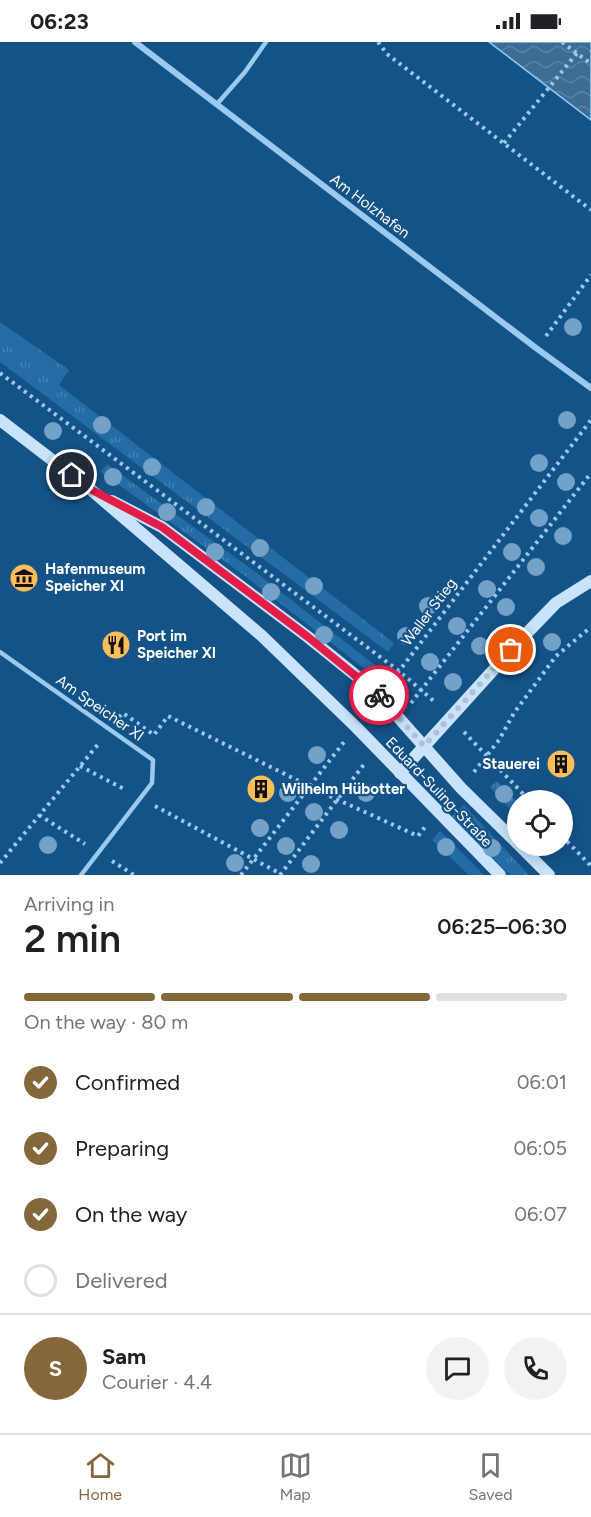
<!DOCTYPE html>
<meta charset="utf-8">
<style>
body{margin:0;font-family:Figtree,sans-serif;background:#f2f2f2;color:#202124;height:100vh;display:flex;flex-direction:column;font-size:22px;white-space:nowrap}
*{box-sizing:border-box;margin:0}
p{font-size:20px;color:#757577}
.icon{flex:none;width:33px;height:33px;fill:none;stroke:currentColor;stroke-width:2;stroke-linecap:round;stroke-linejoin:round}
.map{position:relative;height:833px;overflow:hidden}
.drawer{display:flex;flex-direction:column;background:#fff;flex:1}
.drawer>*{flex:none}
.tools{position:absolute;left:507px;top:748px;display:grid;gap:12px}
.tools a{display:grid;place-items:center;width:66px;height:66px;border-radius:50%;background:#fff;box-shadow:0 3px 15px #0003;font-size:30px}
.pin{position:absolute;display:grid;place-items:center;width:51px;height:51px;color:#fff;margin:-26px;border:3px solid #fff;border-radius:50%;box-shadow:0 2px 6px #0007}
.courier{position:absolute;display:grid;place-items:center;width:60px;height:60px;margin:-30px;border:4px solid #e11d48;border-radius:50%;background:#fff;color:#222;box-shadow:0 2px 8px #0007}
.headline em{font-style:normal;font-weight:600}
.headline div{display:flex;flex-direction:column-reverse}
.headline{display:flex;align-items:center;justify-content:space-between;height:102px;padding:0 24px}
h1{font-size:39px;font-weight:600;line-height:45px}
.bar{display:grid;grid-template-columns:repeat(4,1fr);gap:9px 6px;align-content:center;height:72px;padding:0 24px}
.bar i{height:8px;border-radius:4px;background:#e0e0e0}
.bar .active{background:#84673b}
.bar p{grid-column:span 4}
.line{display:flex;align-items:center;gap:15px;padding:0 24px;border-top:2px solid #e0e0e0}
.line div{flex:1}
.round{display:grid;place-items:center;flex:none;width:63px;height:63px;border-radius:32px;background:#f2f2f2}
ol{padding:0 24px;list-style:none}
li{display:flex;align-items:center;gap:18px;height:66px}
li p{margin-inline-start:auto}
li .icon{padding:6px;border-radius:50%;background:#84673b;color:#fff;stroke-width:4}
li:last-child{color:#757577}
li i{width:33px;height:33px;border:3px solid #e0e0e0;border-radius:50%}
.status{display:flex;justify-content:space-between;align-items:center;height:42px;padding:0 30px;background:#fff;direction:ltr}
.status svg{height:16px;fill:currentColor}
.dock{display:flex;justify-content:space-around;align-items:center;height:84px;border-top:2px solid #e0e0e0;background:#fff;font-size:16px;color:#757577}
.dock a{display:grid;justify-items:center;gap:3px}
.dock .active{color:#84673b}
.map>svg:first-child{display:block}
.grass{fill:url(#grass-tufts)}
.water{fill:url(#water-waves);stroke:#8cc7f2;stroke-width:1.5}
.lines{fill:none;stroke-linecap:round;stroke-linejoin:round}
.path{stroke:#9acaef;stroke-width:4;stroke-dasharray:3 4.5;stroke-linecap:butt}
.lane{stroke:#9acaef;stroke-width:4.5}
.street{stroke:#9acaef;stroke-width:6}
.secondary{stroke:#c8e3fb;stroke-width:12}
.tree{fill:#73a1c7}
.done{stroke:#adc3d5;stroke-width:6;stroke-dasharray:0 10.8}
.route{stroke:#e11d48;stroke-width:8}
.labels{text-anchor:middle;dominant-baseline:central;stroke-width:4.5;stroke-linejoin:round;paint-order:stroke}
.street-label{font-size:15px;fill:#fff;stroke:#145388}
.poi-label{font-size:15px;font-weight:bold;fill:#fff;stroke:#145388;text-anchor:start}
</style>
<div class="status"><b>06:23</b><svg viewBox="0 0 49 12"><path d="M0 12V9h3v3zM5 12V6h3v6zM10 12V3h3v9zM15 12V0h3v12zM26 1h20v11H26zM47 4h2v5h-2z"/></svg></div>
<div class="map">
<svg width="591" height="833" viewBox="0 0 591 833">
<defs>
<pattern id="grass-tufts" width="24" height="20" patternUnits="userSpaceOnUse" patternTransform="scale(1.5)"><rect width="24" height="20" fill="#236ca6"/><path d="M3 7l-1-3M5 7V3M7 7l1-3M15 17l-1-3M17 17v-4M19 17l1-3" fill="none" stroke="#4482b3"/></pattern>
<pattern id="water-waves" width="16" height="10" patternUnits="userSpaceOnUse" patternTransform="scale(1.5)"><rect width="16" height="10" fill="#3d6d94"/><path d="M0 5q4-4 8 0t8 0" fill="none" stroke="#5a83a4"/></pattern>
</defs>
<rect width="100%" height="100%" fill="#145388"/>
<g class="grass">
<polygon points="0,280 69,328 59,343 394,601 388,610 0,320"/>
<polygon points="107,422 254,529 376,624 370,631 249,537 101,430"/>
<polygon points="497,739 517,760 517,775 490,745"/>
<polygon points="464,763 529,833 510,833 451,775"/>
<polygon points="440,789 484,833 469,833 432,798"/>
</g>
<polygon class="water" points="489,0 591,0 591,78"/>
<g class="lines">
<g class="path">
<polyline points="378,0 387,12 591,168"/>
<polyline points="562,0 591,22"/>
<polyline points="504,101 577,11"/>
<polyline points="546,294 591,233"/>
<polyline points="0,331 399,629 436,661"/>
<polyline points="393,637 591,378"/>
<polyline points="411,661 591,431"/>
<polyline points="119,675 123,671 154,693 168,674 325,752 418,794 425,785"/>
<polyline points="464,690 530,759"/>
<polyline points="80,724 124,747"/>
<polyline points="474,730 499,698 514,671 556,614 591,585"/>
<polyline points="155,764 281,832"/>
<polyline points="39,773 85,802"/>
<polyline points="562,794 591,824"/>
<polyline points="112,819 134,833"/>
<polyline points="0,821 100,700"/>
<polyline points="241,833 344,700"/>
<polyline points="280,833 365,721"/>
</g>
<g class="lane">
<polyline points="217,62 245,30 266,0"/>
<polyline points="0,610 153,718 152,741 81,833"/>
</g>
<polyline class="street" points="135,0 536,306 591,346"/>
<g class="secondary">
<polyline points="0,378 90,447 262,594 356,685 500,833"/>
<polyline points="112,459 162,485 308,595 374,648 461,746 518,802"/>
<polyline points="400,731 526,592 556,561 591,539"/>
<polyline points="520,804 549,833"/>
</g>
</g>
<g class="tree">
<circle cx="573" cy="285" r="9"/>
<circle cx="567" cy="378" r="9"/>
<circle cx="102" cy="383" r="9"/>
<circle cx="53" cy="389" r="9"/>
<circle cx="539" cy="421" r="9"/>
<circle cx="152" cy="425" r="9"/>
<circle cx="113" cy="435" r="9"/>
<circle cx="566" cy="440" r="9"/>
<circle cx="206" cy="465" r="9"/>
<circle cx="167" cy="470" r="9"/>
<circle cx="539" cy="476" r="9"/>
<circle cx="563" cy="494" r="9"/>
<circle cx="260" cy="506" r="9"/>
<circle cx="215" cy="510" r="9"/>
<circle cx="512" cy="510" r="9"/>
<circle cx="536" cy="525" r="9"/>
<circle cx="314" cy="544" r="9"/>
<circle cx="487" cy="547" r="9"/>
<circle cx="271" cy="550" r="9"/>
<circle cx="428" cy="564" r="9"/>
<circle cx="506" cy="565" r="9"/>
<circle cx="457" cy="584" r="9"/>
<circle cx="324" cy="593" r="9"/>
<circle cx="406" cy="594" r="9"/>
<circle cx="552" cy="600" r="9"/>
<circle cx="480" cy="604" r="9"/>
<circle cx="430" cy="620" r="9"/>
<circle cx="453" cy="640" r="9"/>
<circle cx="317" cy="713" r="9"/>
<circle cx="288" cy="751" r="9"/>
<circle cx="366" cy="751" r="9"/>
<circle cx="504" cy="752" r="9"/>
<circle cx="314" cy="770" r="9"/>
<circle cx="260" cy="786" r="9"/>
<circle cx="339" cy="788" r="9"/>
<circle cx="48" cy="803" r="9"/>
<circle cx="286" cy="804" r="9"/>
<circle cx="446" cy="805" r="9"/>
<circle cx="492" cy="806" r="9"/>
<circle cx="235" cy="821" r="9"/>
<circle cx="311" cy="822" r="9"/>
</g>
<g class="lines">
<polyline class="done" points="379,653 424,704 511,608"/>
<polyline class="route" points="72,433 90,447 162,485 308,595 379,653"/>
</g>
<defs>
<g id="museum-disc" transform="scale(1.5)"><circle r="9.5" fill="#ffbd58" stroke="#145388"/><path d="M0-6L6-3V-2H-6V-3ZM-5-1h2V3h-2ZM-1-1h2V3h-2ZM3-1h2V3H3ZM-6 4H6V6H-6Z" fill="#111"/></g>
<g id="restaurant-disc" transform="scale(1.5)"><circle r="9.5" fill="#ffbd58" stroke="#145388"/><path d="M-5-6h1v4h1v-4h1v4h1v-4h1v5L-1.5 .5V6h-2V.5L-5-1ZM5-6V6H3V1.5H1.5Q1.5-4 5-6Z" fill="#111"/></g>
<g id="building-disc" transform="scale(1.5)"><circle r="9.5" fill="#ffbd58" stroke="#145388"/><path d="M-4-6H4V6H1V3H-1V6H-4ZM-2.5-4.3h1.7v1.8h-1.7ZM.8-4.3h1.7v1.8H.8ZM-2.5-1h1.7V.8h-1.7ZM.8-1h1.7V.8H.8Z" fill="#111"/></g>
</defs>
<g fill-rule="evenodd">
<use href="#museum-disc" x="24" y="536"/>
<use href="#restaurant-disc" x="116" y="603"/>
<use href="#building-disc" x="561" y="722"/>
<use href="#building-disc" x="261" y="747"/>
</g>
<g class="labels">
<g class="street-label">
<text transform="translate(370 164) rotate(37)">Am Holzhafen</text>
<text transform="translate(429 570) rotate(-53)">Waller Stieg</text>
<text transform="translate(100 666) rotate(35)">Am Speicher XI</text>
<text transform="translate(439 750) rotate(46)">Eduard-Suling-Straße</text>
</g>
<g class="poi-label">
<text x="45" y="527">Hafenmuseum<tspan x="45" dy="17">Speicher XI</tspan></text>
<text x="137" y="594">Port im<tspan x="137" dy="17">Speicher XI</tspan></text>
<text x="540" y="722" text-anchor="end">Stauerei</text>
<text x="282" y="747">Wilhelm Hübotter</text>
</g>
</g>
</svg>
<div class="tools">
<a><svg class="icon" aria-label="locate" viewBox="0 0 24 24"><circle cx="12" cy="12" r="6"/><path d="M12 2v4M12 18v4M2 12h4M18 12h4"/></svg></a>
</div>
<div class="pin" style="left:511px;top:608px;background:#ea580c"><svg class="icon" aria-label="bag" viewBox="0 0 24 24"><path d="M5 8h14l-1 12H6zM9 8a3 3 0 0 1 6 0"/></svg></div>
<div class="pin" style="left:72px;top:433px;background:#1f2937"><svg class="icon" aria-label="home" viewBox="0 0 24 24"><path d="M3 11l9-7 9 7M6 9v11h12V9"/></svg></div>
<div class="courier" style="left:379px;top:653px"><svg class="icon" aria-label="bike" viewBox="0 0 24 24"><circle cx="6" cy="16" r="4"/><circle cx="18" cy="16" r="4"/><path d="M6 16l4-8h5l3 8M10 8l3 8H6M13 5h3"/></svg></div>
</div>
<section class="drawer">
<div class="headline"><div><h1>2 min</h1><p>Arriving in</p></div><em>06:25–06:30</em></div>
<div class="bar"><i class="active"></i><i class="active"></i><i class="active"></i><i></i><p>On the way · 80 m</p></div>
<ol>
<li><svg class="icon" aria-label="check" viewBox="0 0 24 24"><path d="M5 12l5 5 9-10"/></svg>Confirmed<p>06:01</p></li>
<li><svg class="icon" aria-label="check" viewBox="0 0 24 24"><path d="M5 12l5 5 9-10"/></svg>Preparing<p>06:05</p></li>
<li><svg class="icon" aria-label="check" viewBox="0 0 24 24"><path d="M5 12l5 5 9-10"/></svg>On the way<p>06:07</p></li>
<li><i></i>Delivered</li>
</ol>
<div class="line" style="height:108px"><b class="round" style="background:#84673b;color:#fff">S</b><div><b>Sam</b><p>Courier · 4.4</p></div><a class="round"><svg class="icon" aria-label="chat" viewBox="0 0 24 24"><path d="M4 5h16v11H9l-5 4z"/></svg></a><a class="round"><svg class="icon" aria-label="phone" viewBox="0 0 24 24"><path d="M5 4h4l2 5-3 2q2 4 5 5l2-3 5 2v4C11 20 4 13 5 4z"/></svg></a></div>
</section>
<nav class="dock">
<a class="active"><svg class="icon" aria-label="home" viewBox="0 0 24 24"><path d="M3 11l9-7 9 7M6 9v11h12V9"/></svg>Home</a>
<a><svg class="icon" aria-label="map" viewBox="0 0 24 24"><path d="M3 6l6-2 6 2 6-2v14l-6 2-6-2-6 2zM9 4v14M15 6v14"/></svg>Map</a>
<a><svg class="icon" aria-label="saved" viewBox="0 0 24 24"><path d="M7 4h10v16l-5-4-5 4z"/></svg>Saved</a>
</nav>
